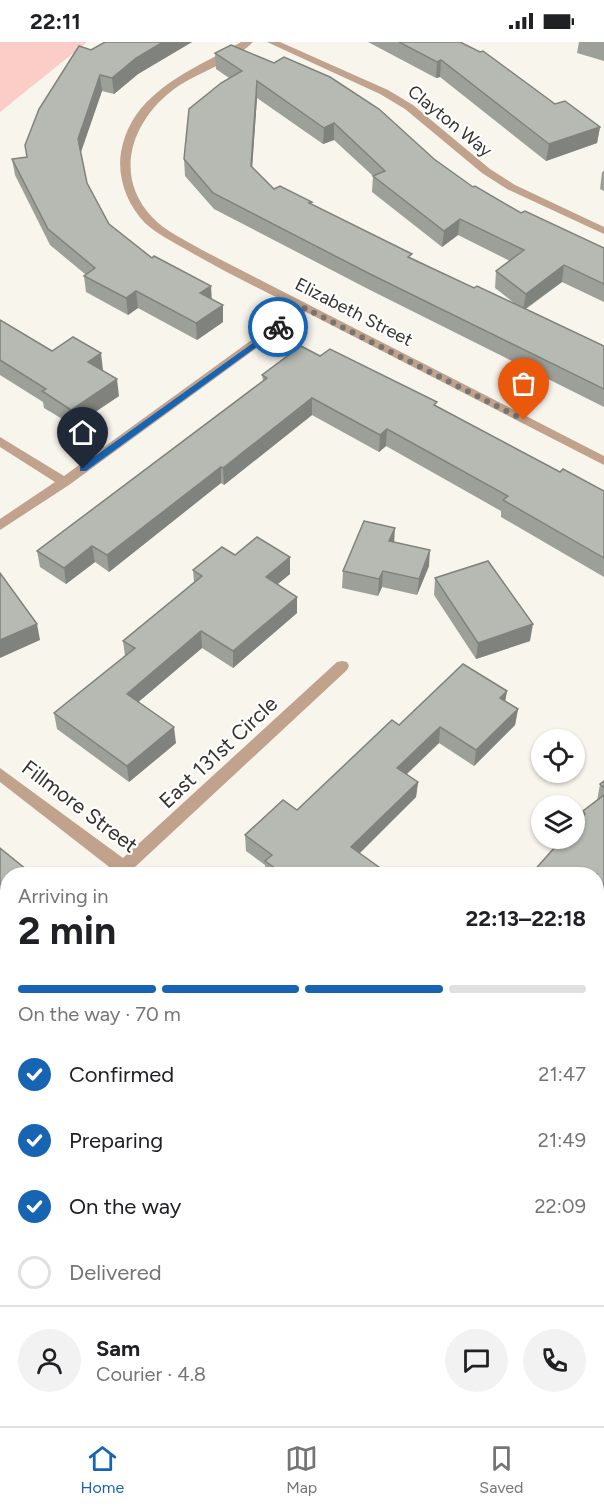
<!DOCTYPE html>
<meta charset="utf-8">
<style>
body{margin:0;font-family:Figtree,sans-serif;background:#f2f2f2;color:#202124;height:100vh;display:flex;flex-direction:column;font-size:22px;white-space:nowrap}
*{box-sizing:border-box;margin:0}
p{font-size:20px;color:#757577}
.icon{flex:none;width:33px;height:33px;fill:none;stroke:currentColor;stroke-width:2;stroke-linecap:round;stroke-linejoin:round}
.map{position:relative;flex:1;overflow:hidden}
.details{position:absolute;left:0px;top:825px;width:604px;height:560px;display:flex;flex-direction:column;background:#fff;border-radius:24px 24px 0 0;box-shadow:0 2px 4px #0004}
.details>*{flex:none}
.controls{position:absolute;left:531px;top:687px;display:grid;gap:12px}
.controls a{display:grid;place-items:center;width:54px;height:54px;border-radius:50%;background:#fff;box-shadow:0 2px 4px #0004;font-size:30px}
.pin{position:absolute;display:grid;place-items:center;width:51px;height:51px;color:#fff;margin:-62px -26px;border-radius:50% 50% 50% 0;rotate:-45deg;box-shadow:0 0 6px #0007}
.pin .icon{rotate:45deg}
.courier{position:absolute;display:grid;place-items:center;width:60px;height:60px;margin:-30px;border:4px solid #1664b2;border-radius:50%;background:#fff;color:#222;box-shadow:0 2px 8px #0007}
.head em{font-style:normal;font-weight:700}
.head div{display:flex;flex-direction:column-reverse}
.head{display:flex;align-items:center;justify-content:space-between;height:102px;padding:0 18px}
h1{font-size:39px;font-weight:700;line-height:45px}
.bar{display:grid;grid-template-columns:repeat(4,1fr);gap:9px 6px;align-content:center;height:72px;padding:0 18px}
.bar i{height:8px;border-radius:4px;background:#e0e0e0}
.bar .on{background:#1664b2}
.bar p{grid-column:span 4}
.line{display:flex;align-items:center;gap:15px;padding:0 18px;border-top:2px solid #e0e0e0}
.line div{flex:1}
.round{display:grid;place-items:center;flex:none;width:63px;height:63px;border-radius:32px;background:#f2f2f2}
ol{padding:0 18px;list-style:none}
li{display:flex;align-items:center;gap:18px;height:66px}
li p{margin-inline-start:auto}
li .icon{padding:6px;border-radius:50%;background:#1664b2;color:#fff;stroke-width:4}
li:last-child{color:#757577}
li i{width:33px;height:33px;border:3px solid #e0e0e0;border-radius:50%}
.status{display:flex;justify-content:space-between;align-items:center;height:42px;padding:0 30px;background:#fff;direction:ltr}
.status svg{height:16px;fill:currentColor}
.menu{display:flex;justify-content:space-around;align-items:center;height:84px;border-top:2px solid #e0e0e0;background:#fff;font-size:16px;color:#757577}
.menu a{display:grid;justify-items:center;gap:3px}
.menu .on{color:#1664b2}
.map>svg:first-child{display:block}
.green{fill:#fcccc7}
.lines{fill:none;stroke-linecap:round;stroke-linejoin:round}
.street{fill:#c1a28c;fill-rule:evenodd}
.wall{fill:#9da099;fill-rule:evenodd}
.shaded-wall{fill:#80827d}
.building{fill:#b7bab2;stroke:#80827d;stroke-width:1.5}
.route{fill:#1664b2}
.done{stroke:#787672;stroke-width:6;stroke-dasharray:0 10.8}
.labels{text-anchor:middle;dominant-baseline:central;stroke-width:4.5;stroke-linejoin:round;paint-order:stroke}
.far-street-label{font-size:18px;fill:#33322f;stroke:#fff}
.street-label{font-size:21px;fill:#33322f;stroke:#fff}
</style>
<div class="status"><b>22:11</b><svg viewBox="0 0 49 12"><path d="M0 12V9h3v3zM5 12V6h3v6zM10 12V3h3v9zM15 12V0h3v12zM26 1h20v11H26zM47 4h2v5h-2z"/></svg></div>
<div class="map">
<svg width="604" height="1384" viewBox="0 0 604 1384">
<rect width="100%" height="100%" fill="#f8f5ed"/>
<polygon class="green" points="0,0 87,0 0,70"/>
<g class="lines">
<g class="street">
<path d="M241,0H253C233,20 201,29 177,45C134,75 111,131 152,175C165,189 185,198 202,208L604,414V423L306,270L69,443L0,488V477L55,440L0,405V395L64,434L297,265C260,247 223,229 187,208C173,200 157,192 145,181C127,162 117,136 121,110C125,88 136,69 152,55C178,31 211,18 241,0Z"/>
<polygon points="267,0 280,0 388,48 413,63 490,127 515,143 604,185 604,192 507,147 482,131 405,67 380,52"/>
<polygon points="342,619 347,620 349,624 347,628 135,825 140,832 117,831 0,740 0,726 123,816 337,620"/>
<polygon points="604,1004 604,1026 597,1029 597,1008"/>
<polygon points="597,1167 604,1170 604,1190 597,1187"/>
<polygon points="0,1347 8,1350 8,1374 0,1370"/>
<polygon points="11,1377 35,1377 38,1384 14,1384"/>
</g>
</g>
<g class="wall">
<polygon points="105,0 192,0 138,32 114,52 102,49 80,111 87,141 109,182 152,216 212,257 223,280 197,298 138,266 128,273 86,250 84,234 85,232 50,203 15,133 12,117 27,115 25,103 91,8"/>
<polygon points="368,0 460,0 555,62 600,85 597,101 546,119 440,35 436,36"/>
<polygon points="579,0 604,0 604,19 577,11"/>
<path d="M215,11L434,117L473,145L521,171L604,206V260L562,240L526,267L604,304V365L370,248L214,167L185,134L184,117L229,36L216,27ZM257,56L323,102L334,98L373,134L372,150L442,205L458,193L510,219L496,229L495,246L514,261L474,246L412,216L312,163L274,147L252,126Z"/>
<polygon points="604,129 604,149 600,147 602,130"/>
<polygon points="0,278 52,309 103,328 102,328 119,354 74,384 44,366 43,360 0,333"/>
<polygon points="320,314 437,364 560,430 604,449 604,535 501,475 501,469 386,404 379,410 312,373 224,443 221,441 109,530 95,520 66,542 40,525 37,509 263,339 262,333"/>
<polygon points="394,500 429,524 417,553 382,545 378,554 342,546 343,529"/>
<polygon points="235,513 290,532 277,542 297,571 233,626 202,606 138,660 176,701 129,740 57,687 54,671 125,614 123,599 194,541 193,528"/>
<polygon points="435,536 530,599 476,617 434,553"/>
<polygon points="507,649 505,659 518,667 515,683 474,724 439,701 407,732 418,740 416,755 359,811 387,832 266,832 265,823 246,809 245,793 297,768 399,683"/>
<polygon points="604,739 604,860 581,776 583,769 597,759 600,742"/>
<polygon points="0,806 8,832 8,898 0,892"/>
<polygon points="0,1071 8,1078 8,1221 0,1214"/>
<polygon points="597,1252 604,1257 604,1371 597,1366"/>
<polygon points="170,1377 324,1377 332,1384 178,1384"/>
</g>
<g class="shaded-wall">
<polygon points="163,0 192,0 138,32 114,52 112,36 136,16"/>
<polygon points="441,18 440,35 436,36 437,20"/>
<polygon points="100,33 102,49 80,113 78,97"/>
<polygon points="257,39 257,56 251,141 251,124"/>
<polygon points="334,81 334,98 323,102 324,86"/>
<polygon points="600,85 597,101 546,119 549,102"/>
<polygon points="460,177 458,193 442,205 444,189"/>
<polygon points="564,223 562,240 523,268 526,252"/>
<polygon points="211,244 212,261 200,251"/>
<polygon points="136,249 138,266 128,273 126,256"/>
<polygon points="223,263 223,280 197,298 196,281"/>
<polygon points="101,311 103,328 90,336 88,320"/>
<polygon points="117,337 119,354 74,384 71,368"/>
<polygon points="312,356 312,373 224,443 223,426"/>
<polygon points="387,387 386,404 379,410 380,393"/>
<polygon points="221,425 221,441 109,530 107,513"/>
<polygon points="395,486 394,503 389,499"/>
<polygon points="92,504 95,520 66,542 64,526"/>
<polygon points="430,508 429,524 417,553 419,537"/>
<polygon points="290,515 290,532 266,552 266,535"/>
<polygon points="383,529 382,545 378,554 379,537"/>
<polygon points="297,555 297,571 233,626 233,609"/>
<polygon points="37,582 40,598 0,616 0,598"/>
<polygon points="533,582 530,599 476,617 478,601"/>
<polygon points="201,589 202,606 129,668 127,652"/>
<polygon points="507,649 504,665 500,656"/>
<polygon points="518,667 515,683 474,724 476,708"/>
<polygon points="174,685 176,701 129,740 127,724"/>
<polygon points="440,685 439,701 396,742 397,726"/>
<polygon points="418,740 416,755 350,821 351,805"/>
<polygon points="604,849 604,860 597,868 597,858"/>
<polygon points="182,1377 185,1377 186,1384 182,1384 181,1378"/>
</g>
<g class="building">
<polygon points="105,0 163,0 136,16 112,36 100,33 78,97 87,141 109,182 152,216 154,214 211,244 200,251 223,263 196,281 136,249 126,256 84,234 95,226 48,187 12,117 27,115 25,103 39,67 79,4 91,8"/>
<polygon points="399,0 460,0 480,10 483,9 555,62 565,59 600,85 549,102 441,18 437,20"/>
<polygon points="231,3 274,21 284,15 330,35 379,67 434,117 473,145 475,144 521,171 525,169 604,206 604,242 564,223 526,252 496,229 524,208 460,177 444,189 373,134 385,129 334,81 324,86 257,39 251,124 274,147 280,144 312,160 309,161 412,212 408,215 474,246 477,244 604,304 604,347 370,232 213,151 184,117 189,67 221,41 242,29 215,11"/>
<polygon points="0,278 52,309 73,295 101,311 88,320 117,337 71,368 42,349 46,347 0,318"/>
<polygon points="301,304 320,314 330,307 437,360 434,363 560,430 563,427 604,449 604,516 503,458 508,454 387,387 380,393 312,356 223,426 221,425 107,513 92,504 64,526 37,509 267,336 262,333"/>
<polygon points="364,479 395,486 389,499 430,508 419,537 383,529 379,537 343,529"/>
<polygon points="257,495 290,515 266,535 297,555 233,609 201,589 127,652 174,685 127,724 54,671 135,606 123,599 202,534 193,528 222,505 235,513"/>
<polygon points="488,519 533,582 478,601 435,536"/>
<polygon points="0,531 37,582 0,598"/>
<polygon points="463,622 507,649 500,656 518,667 476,708 440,685 397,726 418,740 351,805 387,831 385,832 283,832 265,819 272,813 245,793 283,758 297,768 392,678 399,683"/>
<polygon points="604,739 604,746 600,742"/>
<polygon points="604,753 604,849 597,858 597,832 531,832 563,796 574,796 574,784 585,772 583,769"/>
<polygon points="0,806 32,832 8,832 8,887 0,880"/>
<polygon points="0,1071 8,1078 8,1214 0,1207"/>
<polygon points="597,1252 604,1257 604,1357 597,1352"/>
<polygon points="189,1377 324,1377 332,1384 221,1384 220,1383 219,1384 197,1384"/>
</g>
<polygon class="route" points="278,283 282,285 281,287 86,429 80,429 80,425"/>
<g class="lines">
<polyline class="done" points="278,285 305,266 524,378"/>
</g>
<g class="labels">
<g class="far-street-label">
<text transform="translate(450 79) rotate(39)">Clayton Way</text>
<text transform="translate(354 270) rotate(27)">Elizabeth Street</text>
</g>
<g class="street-label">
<text transform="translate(218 710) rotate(-43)">East 131st Circle</text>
<text transform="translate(80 764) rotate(37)">Fillmore Street</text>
</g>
</g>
</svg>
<div class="controls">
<a><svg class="icon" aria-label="locate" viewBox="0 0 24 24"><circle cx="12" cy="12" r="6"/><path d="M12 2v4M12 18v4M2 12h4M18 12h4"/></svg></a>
<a><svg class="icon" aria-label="layers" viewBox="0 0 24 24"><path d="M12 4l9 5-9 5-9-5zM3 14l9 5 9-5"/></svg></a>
</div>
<div class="pin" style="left:524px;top:378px;background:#ea580c"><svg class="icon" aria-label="bag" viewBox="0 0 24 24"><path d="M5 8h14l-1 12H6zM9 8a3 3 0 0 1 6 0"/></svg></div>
<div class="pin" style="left:83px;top:427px;background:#1f2937"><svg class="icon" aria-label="home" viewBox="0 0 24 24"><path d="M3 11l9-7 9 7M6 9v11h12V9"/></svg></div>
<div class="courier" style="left:278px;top:285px"><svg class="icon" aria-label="bike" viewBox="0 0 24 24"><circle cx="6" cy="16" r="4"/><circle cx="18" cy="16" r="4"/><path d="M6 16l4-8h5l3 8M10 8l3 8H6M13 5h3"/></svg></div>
<section class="details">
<div class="head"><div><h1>2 min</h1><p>Arriving in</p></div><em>22:13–22:18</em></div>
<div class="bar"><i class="on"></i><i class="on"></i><i class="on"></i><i></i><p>On the way · 70 m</p></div>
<ol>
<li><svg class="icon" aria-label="check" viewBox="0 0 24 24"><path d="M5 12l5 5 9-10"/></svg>Confirmed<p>21:47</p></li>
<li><svg class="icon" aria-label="check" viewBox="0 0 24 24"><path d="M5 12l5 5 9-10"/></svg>Preparing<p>21:49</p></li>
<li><svg class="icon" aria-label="check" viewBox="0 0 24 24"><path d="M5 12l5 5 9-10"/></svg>On the way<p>22:09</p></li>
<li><i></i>Delivered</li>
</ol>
<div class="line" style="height:108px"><a class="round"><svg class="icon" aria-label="person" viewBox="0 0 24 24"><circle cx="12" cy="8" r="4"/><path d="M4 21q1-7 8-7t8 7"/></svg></a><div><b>Sam</b><p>Courier · 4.8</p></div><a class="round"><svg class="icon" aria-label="chat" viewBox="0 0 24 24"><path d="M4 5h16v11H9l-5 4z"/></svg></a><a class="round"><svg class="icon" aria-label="phone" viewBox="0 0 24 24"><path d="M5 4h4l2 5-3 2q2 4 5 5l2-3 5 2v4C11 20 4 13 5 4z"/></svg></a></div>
</section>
</div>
<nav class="menu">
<a class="on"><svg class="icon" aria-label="home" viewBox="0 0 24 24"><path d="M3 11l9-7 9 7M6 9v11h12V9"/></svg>Home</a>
<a><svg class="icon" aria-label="map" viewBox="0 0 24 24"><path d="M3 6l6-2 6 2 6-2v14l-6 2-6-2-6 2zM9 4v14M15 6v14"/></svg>Map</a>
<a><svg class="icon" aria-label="saved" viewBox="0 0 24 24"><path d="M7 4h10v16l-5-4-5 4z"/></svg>Saved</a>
</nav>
